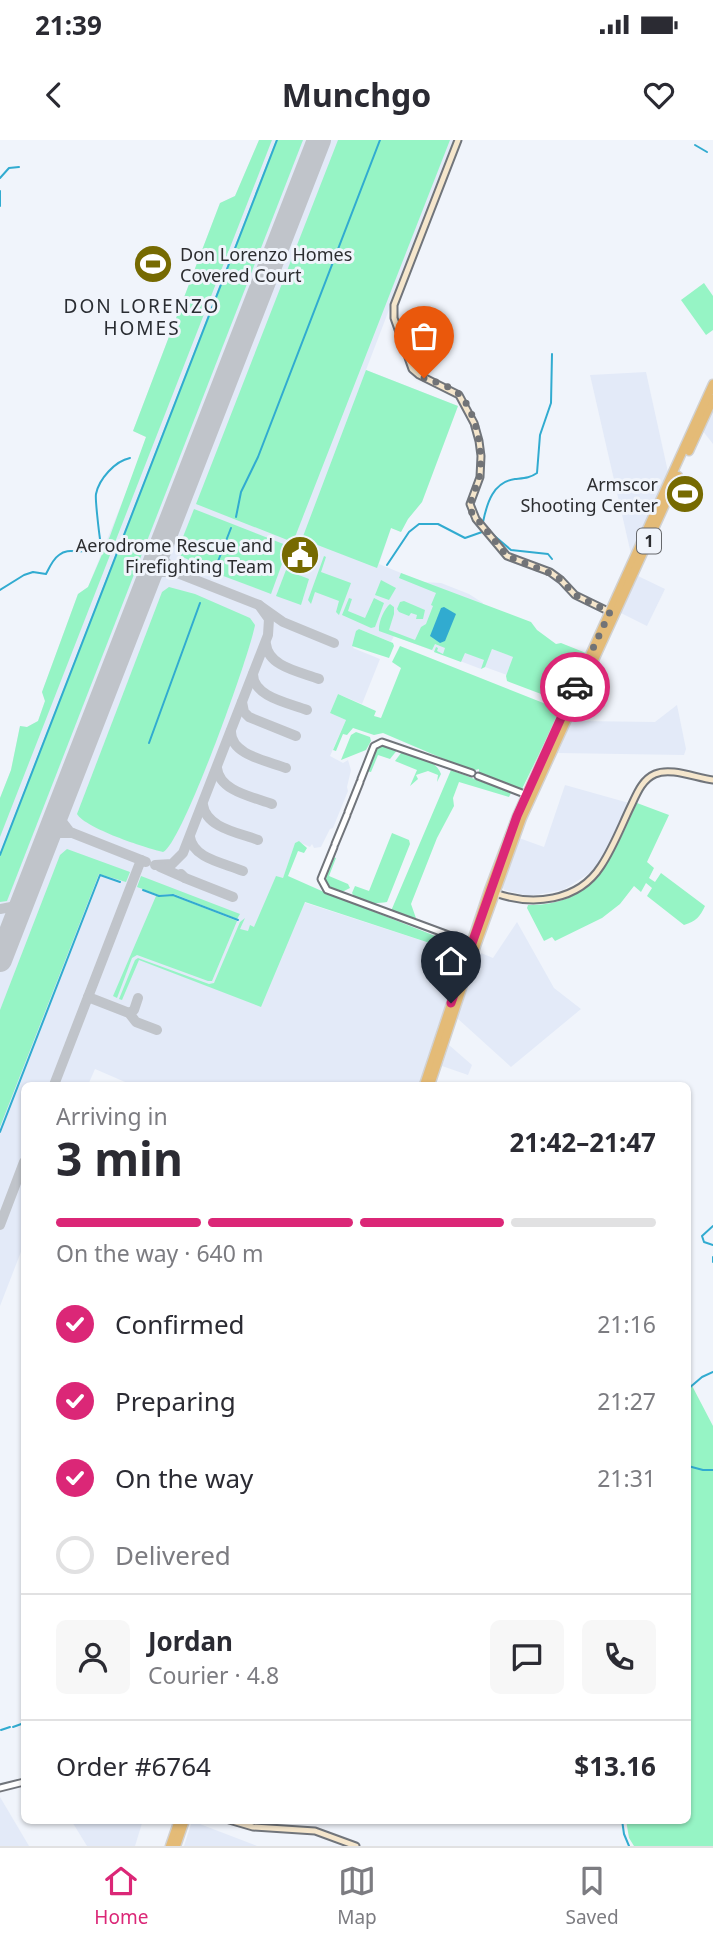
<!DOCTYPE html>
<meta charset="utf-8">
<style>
body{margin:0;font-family:"Noto Sans",sans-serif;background:#f7f7f7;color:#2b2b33;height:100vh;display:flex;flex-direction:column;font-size:26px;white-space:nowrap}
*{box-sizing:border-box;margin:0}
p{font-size:23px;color:#7c7c81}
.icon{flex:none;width:38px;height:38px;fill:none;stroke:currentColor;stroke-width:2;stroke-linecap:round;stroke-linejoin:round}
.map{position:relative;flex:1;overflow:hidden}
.side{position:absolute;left:21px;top:942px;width:670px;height:742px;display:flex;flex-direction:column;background:#fff;border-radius:10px;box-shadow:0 2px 5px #0004}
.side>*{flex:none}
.pin{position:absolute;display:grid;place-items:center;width:60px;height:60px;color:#fff;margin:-72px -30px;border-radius:50% 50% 50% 0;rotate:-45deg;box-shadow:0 0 7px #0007}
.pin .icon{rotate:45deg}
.courier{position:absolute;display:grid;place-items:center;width:70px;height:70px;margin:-35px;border:5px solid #db2777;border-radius:50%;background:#fff;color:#222;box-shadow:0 2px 9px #0007}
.overview em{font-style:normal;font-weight:700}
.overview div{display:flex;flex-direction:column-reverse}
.overview{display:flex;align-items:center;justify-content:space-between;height:119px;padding:0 35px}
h1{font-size:46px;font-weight:700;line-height:52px}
.bar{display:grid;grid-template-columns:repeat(4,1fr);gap:10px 7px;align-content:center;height:84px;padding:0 35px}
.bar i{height:9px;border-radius:5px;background:#e1e1e2}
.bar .on{background:#db2777}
.bar p{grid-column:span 4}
.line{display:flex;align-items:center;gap:18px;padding:0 35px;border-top:2px solid #e1e1e2}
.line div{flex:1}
.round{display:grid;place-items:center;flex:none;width:74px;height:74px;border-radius:10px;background:#f7f7f7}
ol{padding:0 35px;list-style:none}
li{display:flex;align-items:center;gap:21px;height:77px}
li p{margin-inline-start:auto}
li .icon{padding:7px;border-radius:50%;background:#db2777;color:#fff;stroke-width:4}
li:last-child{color:#7c7c81}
li i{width:38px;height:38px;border:4px solid #e1e1e2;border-radius:50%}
.status{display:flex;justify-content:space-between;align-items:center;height:49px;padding:0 35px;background:#fff;direction:ltr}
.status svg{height:19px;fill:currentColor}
header{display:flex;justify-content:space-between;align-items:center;height:91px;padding:0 35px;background:#fff;font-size:32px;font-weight:700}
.dock{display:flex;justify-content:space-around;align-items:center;height:98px;border-top:2px solid #e1e1e2;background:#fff;font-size:19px;color:#7c7c81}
.dock a{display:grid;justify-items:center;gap:4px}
.dock .on{color:#db2777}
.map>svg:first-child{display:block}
.built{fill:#e3eaf8}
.green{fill:#96f4c5}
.water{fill:#31abd0}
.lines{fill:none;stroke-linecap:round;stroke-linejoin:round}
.stream{stroke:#31abd0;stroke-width:2}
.taxiway{stroke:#c0c4ca;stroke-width:10}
.runway{stroke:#c0c4ca;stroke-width:24}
.tertiary-casing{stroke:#71757b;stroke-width:9}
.secondary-casing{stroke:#71757b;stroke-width:9}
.trunk-casing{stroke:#d1d1d1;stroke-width:11}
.tertiary{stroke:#fff;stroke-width:5}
.secondary{stroke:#f5e6cc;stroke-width:5}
.trunk{stroke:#e4bb77;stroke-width:8}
.done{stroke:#717377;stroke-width:7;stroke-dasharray:0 12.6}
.route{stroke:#db2777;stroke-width:9}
.labels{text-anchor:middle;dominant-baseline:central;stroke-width:6;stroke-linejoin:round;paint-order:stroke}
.shield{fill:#f0f4fb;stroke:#67696d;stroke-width:2}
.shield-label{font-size:16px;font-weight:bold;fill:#2c2d30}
.poi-label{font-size:18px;fill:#2c2d30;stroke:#f0f4fb;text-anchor:end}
.neighbourhood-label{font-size:19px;letter-spacing:2px;fill:#2a2d32;stroke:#f0f4fb}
</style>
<div class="status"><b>21:39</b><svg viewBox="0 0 49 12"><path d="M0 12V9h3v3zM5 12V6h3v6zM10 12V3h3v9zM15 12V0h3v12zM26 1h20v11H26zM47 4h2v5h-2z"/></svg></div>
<header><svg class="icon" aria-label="back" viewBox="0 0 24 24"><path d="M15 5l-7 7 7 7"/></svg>Munchgo<svg class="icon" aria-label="heart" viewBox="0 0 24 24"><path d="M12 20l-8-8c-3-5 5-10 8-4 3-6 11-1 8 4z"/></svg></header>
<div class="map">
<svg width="713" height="1706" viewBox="0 0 713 1706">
<rect width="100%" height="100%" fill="#f0f4fb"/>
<g class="built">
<polygon points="259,0 454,0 366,230 458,266 422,362 408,379 401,392 391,388 379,424 423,442 441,443 469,454 483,463 465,512 487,521 492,509 514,517 507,535 485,527 481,529 394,496 391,502 359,489 353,508 380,519 362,564 338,554 330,573 346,580 330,616 343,623 348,620 351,630 347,647 348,651 333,688 330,689 321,707 314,708 312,704 310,707 299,702 295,703 282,741 303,762 463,814 420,945 132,945 95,929 88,945 24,945 24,1104 0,1166 0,658 11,630 20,586 27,587 38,581 45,561 42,552 78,454 88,447 139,320 146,297 133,291 220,63 235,56"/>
<polygon points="646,232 668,332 631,414 590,235"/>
<polygon points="713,266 713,304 702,290"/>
<polygon points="638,436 665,449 647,486 621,473"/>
<polygon points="677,565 686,609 684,615 558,613 573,577 581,581 655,582"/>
<polygon points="565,645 629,663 601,719 590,733 563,750 529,756 504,750 502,746 519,698 544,707"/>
<polygon points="517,782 554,848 581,869 511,927 457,878 481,813 493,818"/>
<polygon points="449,905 472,925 468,935 442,926"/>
<polygon points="0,1657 29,1706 0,1706"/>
<polygon points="71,1680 143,1680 135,1706 87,1706"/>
<polygon points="192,1681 257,1706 184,1706"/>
</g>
<g class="green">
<polygon points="259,0 272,0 0,697 0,658 11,630 20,586 27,587 38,581 45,561 42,552 78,454 88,447 110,396 146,297 133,291 220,63 235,56"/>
<polygon points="276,0 303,0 7,761 0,762 0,713"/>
<polygon points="338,0 450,0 295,397 295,403 196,364"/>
<polygon points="151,114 162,118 156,134 145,130"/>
<polygon points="704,143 713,156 713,190 706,195 681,160"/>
<polygon points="366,230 458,266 422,362 408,379 401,392 391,388 377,428 302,399"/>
<polygon points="194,369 286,405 287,410 271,454 210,431 181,416 179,407"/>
<polygon points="324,416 326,417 321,432 351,443 339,475 336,472 339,461 315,452 311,464 308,460"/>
<polygon points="286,430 309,439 301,465 276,456"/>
<path d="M401,433L531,482L537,490L556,504L561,503L586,513L565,558L557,560L507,541L506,536L513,517L492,509L485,527L481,529L484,520L465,513L461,522L434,512L436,507L438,508L437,511L443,514L445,508L435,504L432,510L379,491C378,483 384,469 390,464L394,467V474L389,490L415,500L421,487L426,484L433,466L431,465L436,453L399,438Z"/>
<polygon points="381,440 396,448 389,460 375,455"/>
<path d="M169,447L195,454L250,478L255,485C250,514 182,704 163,712C145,708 85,688 77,674L162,452Z"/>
<polygon points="349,458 352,459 348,471 365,478 374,458 384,463 375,487 371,488 342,475"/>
<polygon points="404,461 425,470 423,479 416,479 417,475 411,473 409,476 399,472 397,469 400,462"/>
<polygon points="359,489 393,503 394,506 389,518 352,506 356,491"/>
<polygon points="400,506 556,568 558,575 522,649 519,650 479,633 479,629 472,631 383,593 374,595 353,588 347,595 343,594 336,611 333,610 346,580 330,573 338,554 376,571 374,576 381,578 401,528 392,522"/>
<polygon points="356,592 370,597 371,601 366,610 341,620 351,595"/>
<polygon points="383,604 398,609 390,619 378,615 371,632 366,631 375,609"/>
<path d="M401,613C414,612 437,621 441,634L437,642L438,635L428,631L416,635L418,639L410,646L417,630L395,621Z"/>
<polygon points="451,630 511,653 509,657 459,642 453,658 454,666 437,698 411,764 417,781 391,771"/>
<path d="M637,663L669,675L647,722L654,728L649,738L655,742L661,733L705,766C700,777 696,781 684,785L647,756L652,748L646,743L641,752L634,746L620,764L602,778L555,801L552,797L544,801L527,768L528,765C597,766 612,716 637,663Z"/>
<path d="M392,693L409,700L410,704L387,762C375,764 359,765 352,753L355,746L369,751Z"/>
<polygon points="299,701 307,708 304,713 298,711 288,736 324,752 448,801 447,805 451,806 453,802 460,805 464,810 463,814 305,762 261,867 139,820 122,860 119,859 135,820 138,818 209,844 214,843 240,782 245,778 240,789 248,791 250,785 254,787 276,736 283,738 295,703"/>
<polygon points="67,709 130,732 126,742 99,734 0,987 0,870 60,715"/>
<polygon points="333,717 336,718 329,736 348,744 350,748 342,752 328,748 323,739"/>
<polygon points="141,736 240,774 237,779 174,754 159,755 137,747"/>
<polygon points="156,756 174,756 237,781 212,841 208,841 137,815 132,818 117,858 113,856"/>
<polygon points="688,1238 713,1286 713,1706 634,1706 629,1698 626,1680 688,1680"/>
</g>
<polygon class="water" points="444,467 456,474 445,501 440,503 430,496 441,468"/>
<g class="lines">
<g class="stream">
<polyline points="695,5 707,12"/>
<polyline points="0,38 9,28 19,27"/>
<polyline points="0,51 0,66"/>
<polyline points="236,377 241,352 258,317 380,0"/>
<path d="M483,382C487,363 493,342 515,339C524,338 530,338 537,333L540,295L551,263L552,214"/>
<polyline points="491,393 511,410 548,414 552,419"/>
<polyline points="387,425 409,392 419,384 438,384 465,398 482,392"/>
<polyline points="215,429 231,388"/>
<path d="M0,450L24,435L33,432L46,434C49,428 53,419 59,415C73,404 84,422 100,399C99,392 95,359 96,354C99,339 115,321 130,318"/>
<polyline points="149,603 200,463"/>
<polyline points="0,715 277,0"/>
<polyline points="143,750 159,756 173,755 238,780"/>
<polyline points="0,992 100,735 120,742"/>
<polyline points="713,1086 702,1096 704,1102 713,1105"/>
<polyline points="713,1117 713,1122"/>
<polyline points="688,1249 702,1237 713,1232"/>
<polyline points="688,1326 703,1330 713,1330"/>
<polyline points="13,1587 24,1583"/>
<polyline points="1,1590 10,1587"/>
<polyline points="622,1680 624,1694 629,1706"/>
</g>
<g class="taxiway">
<polyline points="162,404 162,418 175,432 259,465 283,482 334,503"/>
<polyline points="147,443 159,432 174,432"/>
<path d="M266,504C268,527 301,532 319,539"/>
<path d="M253,534C253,557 289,563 307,570"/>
<polyline points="242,562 244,572 249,577 296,596"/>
<path d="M231,591C230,615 268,621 286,628"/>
<path d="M217,628C219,651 253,657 272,664"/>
<path d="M203,665C206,688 240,693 258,700"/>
<polyline points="60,666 60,679 70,692 146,722"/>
<path d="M190,697C193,719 225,723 243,731"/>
<polyline points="46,702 58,693 72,693"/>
<polyline points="155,725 172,724 183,713 268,495 269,479 259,465"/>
<polyline points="160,727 185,738"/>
<polyline points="181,734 185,738 233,757"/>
<polyline points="0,769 21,765"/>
<polyline points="88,857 129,873 136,882 157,890"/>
<polyline points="129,873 134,870 138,858"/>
<polyline points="54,945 141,720"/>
<polyline points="0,1085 24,1022"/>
</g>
<polyline class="runway" points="0,820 319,0"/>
<g class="tertiary-casing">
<g id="tertiary">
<polyline points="478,636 527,655"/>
<polyline points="361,639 374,606 382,602 472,633"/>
<polyline points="348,672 360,642"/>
<polyline points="335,704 347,675"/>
<polyline points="334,707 321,739 327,750 473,804"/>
<polyline points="0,1648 24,1642"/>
</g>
</g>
<g class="secondary-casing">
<g id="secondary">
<polyline points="458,0 394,165 394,178 412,229 419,235 459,255 474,283 479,301 481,316 480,337 470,364 476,379 507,416 550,432 561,440 575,455 610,472"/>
<path d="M495,753C532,766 578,762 601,726C613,708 621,687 630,668C636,656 641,640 655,634C671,627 696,638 713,640"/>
<polyline points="229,1680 253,1687 315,1691 356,1706"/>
</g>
</g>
<g class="trunk-casing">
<g id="trunk">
<polyline points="689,311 713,259"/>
<polyline points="424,945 489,750 517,676 713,244"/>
<polyline points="430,945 476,806 522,678 678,336"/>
<polyline points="170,1706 179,1680"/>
<polyline points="176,1706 185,1680"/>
</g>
</g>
<use href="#tertiary" class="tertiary"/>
<use href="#secondary" class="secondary"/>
<use href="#trunk" class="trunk"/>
</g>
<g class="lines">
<path class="done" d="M424,238C435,242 450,246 459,254C476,271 483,310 480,332C479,345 470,356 470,370L507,416L557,436L575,455L610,472L575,547"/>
<polyline class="route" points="451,863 517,676 575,547"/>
</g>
<defs>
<g id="stadium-disc" transform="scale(2.0125)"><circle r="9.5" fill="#766a01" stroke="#f0f4fb"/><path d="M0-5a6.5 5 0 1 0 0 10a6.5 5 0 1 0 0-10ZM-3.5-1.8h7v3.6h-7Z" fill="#fff"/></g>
<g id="civic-disc" transform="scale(2.0125)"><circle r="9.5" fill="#766a01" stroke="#f0f4fb"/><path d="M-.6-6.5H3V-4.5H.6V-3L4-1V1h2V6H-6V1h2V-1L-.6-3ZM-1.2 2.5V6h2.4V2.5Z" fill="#fff"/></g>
</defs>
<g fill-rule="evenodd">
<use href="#stadium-disc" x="153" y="124"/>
<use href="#stadium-disc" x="685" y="354"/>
<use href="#civic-disc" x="300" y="415"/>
</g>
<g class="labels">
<rect class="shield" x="637" y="388.5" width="24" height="25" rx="5"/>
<g class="shield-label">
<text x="649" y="401">1</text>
</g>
<g class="poi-label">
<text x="180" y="114" text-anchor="start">Don Lorenzo Homes<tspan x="180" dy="21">Covered Court</tspan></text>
<text x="658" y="344">Armscor<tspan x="658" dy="21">Shooting Center</tspan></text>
<text x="273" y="405">Aerodrome Rescue and<tspan x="273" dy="21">Firefighting Team</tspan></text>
</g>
<g class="neighbourhood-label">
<text x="142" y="166">DON LORENZO<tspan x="142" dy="22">HOMES</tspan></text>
</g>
</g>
</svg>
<div class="pin" style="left:424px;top:238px;background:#ea580c"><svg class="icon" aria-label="bag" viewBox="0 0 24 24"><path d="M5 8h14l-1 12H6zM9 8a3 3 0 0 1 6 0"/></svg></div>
<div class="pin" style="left:451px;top:863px;background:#1f2937"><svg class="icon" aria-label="home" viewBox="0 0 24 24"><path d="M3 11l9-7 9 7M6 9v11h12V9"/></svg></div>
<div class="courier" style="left:575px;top:547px"><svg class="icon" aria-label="car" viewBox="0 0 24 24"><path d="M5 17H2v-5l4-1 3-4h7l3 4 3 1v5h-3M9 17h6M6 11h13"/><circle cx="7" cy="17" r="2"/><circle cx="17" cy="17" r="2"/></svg></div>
<section class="side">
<div class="overview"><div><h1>3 min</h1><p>Arriving in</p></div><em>21:42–21:47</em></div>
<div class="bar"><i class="on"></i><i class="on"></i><i class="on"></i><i></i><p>On the way · 640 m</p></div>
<ol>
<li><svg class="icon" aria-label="check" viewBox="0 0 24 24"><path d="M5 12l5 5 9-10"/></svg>Confirmed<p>21:16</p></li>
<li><svg class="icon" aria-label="check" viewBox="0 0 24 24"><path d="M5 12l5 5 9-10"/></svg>Preparing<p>21:27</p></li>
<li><svg class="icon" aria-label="check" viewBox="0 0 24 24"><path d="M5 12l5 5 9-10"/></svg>On the way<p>21:31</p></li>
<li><i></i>Delivered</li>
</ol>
<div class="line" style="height:126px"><a class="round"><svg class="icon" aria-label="person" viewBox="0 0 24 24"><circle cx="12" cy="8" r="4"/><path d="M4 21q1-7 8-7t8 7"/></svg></a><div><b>Jordan</b><p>Courier · 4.8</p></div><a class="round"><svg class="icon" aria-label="chat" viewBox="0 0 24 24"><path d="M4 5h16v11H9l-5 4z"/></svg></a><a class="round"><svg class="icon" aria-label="phone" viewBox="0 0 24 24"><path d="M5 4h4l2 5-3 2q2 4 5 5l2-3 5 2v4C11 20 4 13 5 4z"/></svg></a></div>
<div class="line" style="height:91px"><div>Order #6764</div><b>$13.16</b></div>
</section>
</div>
<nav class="dock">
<a class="on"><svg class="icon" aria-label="home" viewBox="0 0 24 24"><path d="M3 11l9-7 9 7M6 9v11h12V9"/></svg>Home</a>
<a><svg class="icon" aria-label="map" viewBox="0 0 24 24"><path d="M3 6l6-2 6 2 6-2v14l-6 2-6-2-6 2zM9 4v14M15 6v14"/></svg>Map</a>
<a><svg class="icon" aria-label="saved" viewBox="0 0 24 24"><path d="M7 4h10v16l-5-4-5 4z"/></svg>Saved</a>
</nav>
